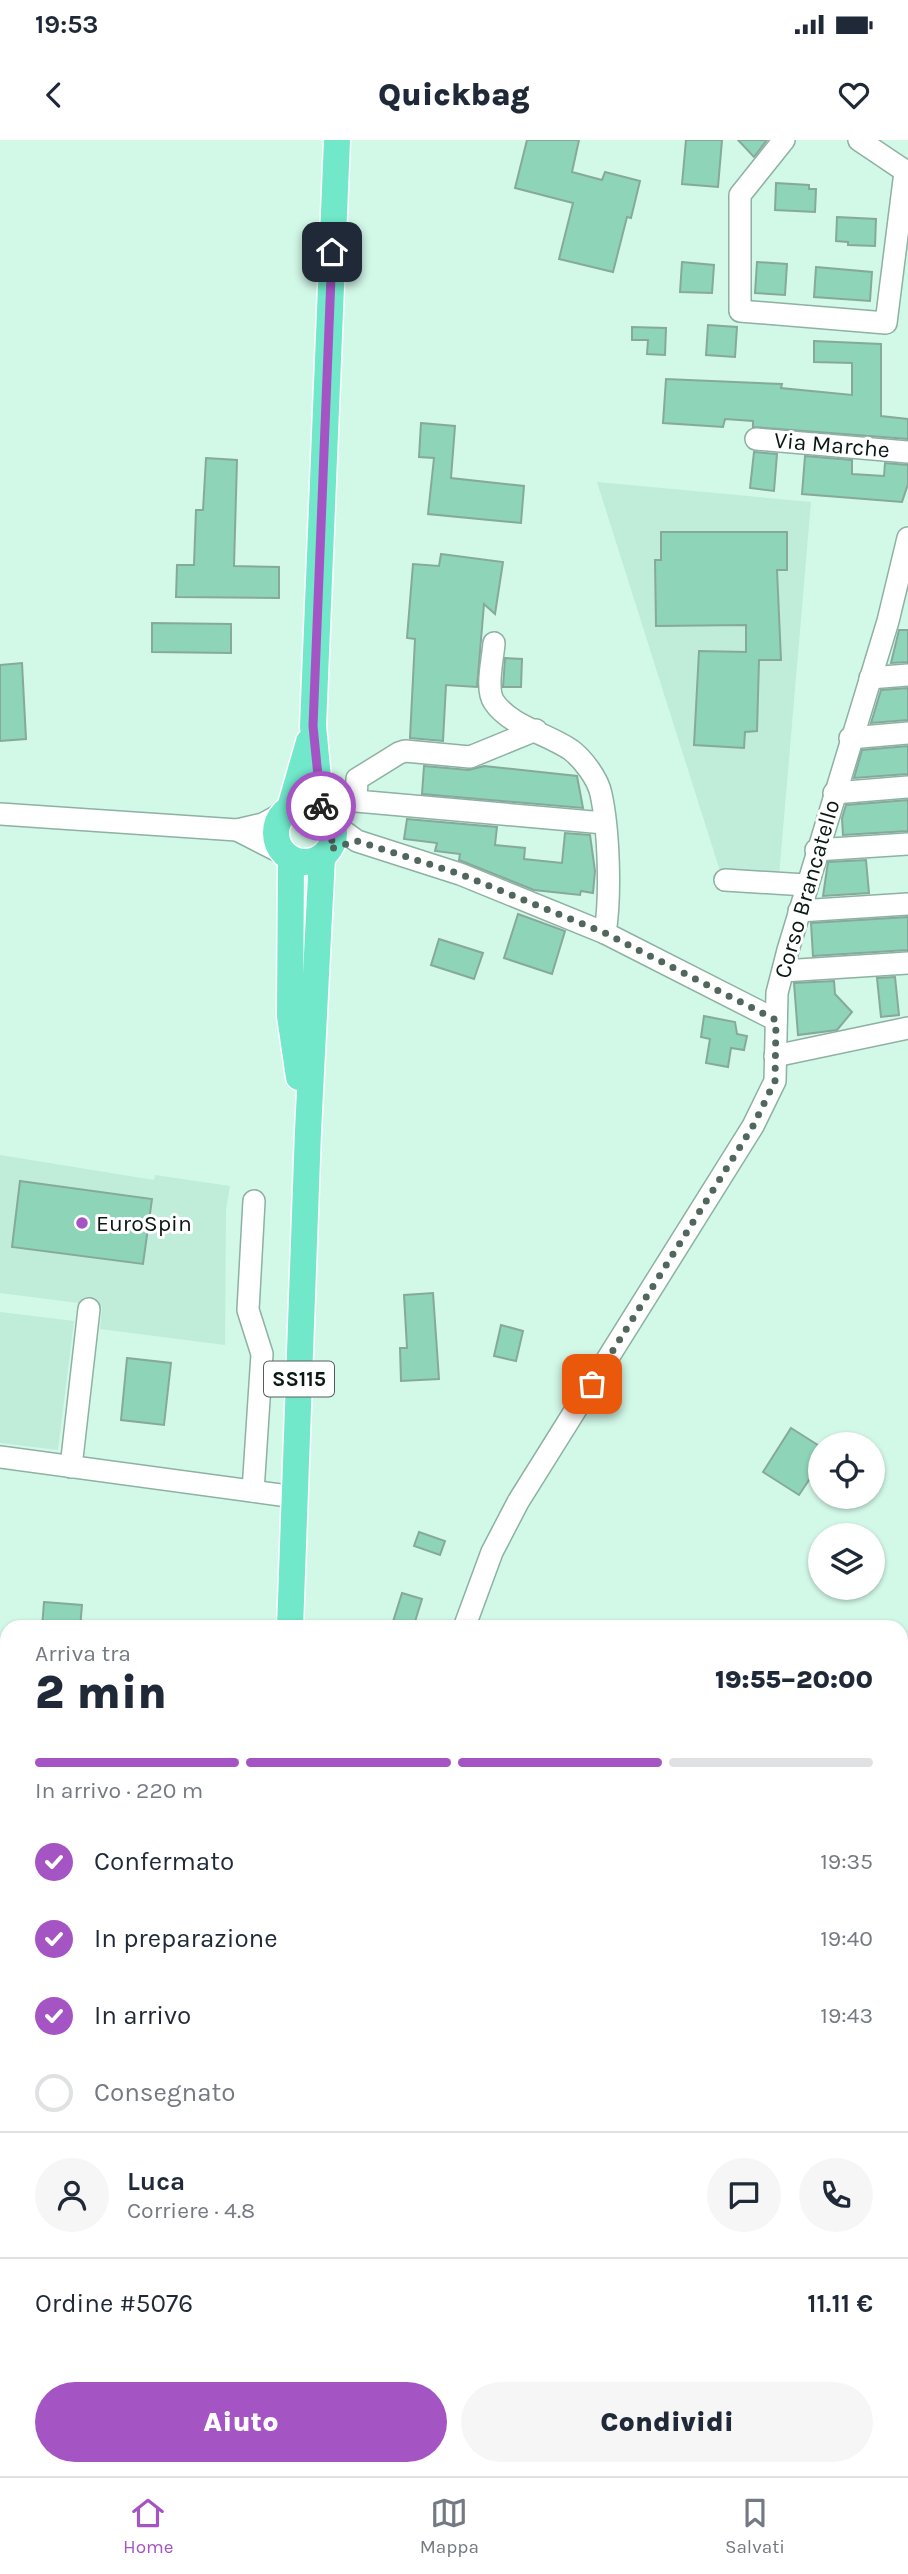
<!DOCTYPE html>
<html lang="it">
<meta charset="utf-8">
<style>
body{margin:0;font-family:Karla,sans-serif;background:#f6f6f7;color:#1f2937;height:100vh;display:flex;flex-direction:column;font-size:26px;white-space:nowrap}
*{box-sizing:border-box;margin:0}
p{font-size:23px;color:#747a83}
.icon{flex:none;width:38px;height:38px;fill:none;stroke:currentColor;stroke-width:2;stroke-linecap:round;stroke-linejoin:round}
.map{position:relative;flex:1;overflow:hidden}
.sheet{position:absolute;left:0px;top:1480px;width:908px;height:856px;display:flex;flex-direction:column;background:#fff;border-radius:21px 21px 0 0;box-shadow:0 2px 5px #0004}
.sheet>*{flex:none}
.controls{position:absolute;left:808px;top:1292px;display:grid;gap:14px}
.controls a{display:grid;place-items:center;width:77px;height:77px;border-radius:50%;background:#fff;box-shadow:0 2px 5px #0004;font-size:35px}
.pin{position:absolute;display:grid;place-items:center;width:60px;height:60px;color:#fff;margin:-30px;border-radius:14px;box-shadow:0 4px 10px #0006}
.courier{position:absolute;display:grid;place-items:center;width:70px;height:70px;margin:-35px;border:5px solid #a554c4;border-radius:50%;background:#fff;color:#222;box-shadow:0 2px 9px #0007}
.summary em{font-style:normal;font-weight:800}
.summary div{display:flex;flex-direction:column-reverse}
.summary{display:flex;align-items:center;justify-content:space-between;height:119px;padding:0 35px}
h1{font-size:46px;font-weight:800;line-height:52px}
.bar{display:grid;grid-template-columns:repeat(4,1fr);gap:10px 7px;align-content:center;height:84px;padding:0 35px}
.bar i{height:9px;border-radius:5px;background:#e0e1e3}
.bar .current{background:#a554c4}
.bar p{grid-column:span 4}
.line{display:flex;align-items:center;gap:18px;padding:0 35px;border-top:2px solid #e0e1e3}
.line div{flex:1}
.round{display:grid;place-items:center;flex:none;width:74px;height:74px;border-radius:37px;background:#f6f6f7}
ol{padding:0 35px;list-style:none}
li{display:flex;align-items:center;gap:21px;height:77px}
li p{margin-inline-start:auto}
li .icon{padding:7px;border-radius:50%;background:#a554c4;color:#fff;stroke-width:4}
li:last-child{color:#747a83}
li i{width:38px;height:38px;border:4px solid #e0e1e3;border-radius:50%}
.cta{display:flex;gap:14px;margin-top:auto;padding:14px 35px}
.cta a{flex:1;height:80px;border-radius:42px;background:#a554c4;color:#fff;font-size:28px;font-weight:800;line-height:80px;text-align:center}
.cta a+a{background:#f6f6f7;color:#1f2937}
.status{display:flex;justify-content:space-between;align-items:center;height:49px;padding:0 35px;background:#fff;direction:ltr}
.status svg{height:19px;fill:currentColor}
header{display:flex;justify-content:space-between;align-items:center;height:91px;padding:0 35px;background:#fff;font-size:32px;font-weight:800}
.tabs{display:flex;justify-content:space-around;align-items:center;height:98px;border-top:2px solid #e0e1e3;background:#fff;font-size:19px;color:#747a83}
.tabs a{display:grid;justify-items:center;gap:4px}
.tabs .current{color:#a554c4}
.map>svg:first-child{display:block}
.built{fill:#bfedda}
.green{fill:#d7b7e5}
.building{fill:#8ed4b9;stroke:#86a99b;stroke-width:2}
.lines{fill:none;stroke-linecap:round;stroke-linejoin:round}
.minor-casing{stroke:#8db1a2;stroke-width:24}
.major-casing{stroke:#fff;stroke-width:29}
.minor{stroke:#fff;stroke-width:21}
.major{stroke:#70e8c9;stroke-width:26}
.done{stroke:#51675e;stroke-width:7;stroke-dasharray:0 12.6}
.route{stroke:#a554c4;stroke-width:9}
.poi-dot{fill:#a554c4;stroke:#fff;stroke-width:2.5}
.labels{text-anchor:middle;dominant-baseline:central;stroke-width:6;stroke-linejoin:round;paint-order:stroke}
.shield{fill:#fff;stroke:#545e5a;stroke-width:2}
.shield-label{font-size:21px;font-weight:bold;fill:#0b1914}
.street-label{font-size:23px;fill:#0b1914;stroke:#fff}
.poi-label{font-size:23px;fill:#0b1914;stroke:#fff;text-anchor:start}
</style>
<div class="status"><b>19:53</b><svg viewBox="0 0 49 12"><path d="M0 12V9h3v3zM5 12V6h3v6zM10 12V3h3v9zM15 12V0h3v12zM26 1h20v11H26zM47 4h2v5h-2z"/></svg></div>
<header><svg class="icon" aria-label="back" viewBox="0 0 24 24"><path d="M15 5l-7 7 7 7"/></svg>Quickbag<svg class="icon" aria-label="heart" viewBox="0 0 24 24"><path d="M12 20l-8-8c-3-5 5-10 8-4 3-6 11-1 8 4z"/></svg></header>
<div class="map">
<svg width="908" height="2336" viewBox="0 0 908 2336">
<rect width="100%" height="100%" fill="#d2f8e8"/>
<g class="built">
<polygon points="597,342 811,362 779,736 720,731"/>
<polygon points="0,1015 154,1040 155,1035 230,1046 226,1069 225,1205 100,1189 102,1166 0,1153"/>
<polygon points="0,1172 74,1181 58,1310 0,1303"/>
</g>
<polygon class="green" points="901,1655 908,1655 908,2005 901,2006"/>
<g class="building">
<polygon points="527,0 579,0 572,32 602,40 605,32 640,41 631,78 627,77 613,132 559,119 573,63 515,48"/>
<polygon points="686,0 722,0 718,47 682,44"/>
<polygon points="738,0 767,0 754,17"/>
<polygon points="776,43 809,45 809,49 816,49 815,72 775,70"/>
<polygon points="837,77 876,79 875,106 848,105 848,102 836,101"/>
<polygon points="682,122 714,125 712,153 680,152"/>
<polygon points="757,122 787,124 785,155 755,153"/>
<polygon points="816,127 872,132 870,161 814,157"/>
<polygon points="708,185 737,187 735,217 706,215"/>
<polygon points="632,187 666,188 665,215 647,214 648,200 632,200"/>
<polygon points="814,201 881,204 881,276 908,279 908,299 753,287 753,281 725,279 723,287 663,283 666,239 782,244 781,248 852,255 852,223 814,222"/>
<polygon points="421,283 455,286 451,338 524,346 521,383 428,374 434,318 419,317"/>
<polygon points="754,312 777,314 774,351 750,348"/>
<polygon points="805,316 852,320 852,334 884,336 885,323 908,325 908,344 902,362 802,354"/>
<polygon points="206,318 237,320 234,426 279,427 279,458 176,457 177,425 194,425 196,370 203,370"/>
<polygon points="661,392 787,392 787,430 777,430 781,520 759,520 757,591 745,592 744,608 694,605 699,511 746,512 746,485 656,486 655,420 661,420"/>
<polygon points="441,414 503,422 495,474 484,464 477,547 446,545 443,601 410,598 415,499 407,498 413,424 439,426"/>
<polygon points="152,483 231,484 231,513 152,512"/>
<polygon points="899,490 908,490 908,522 891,523"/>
<polygon points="505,518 522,519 521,547 503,547"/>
<polygon points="22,523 26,599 0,601 0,525"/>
<polygon points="908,548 908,580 871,583 881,550"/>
<polygon points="908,606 908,634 854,638 862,610"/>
<polygon points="424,626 469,630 484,626 577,636 583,668 422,654"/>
<polygon points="908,660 908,691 843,695 842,678 846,665"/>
<polygon points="407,679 497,687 495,705 525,708 524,719 562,723 565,693 590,695 595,731 593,753 581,751 580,755 534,750 459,720 460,714 435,711 437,703 404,699"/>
<polygon points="866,720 869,753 823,756 828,722"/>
<polygon points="518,774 565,791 552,834 504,818"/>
<polygon points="908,777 908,810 813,816 811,783"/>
<polygon points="439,799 483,813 474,839 431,825"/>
<polygon points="895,837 899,875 881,877 877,838"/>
<polygon points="834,841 835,854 852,872 837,890 798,895 794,843"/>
<polygon points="704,876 735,882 737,894 747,896 744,910 731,908 728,927 706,923 710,899 701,897"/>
<polygon points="20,1041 152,1059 143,1124 12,1107"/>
<polygon points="433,1153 439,1239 401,1241 400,1208 407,1208 404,1155"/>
<polygon points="501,1185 523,1191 516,1221 494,1216"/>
<polygon points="127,1218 171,1223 164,1285 121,1280"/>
<polygon points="791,1288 821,1307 821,1322 799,1355 763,1332"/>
<polygon points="419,1392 445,1401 440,1415 414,1406"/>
<polygon points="402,1453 422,1459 413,1488 391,1488"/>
<polygon points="44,1462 82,1465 80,1488 42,1488"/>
</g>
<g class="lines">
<g class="minor-casing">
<g id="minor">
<polyline points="784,0 740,55 740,171 886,183 905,32"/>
<polyline points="859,0 908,33"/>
<polyline points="756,299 908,312"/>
<path d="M494,503C493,519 485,549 494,562C510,586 548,594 571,610C583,619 598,639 601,654C609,691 611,756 605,793"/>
<polyline points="870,538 908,535"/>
<polyline points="536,590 470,617 405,611 399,613 357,639 356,661 604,683"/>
<polyline points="850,598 908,593"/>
<polyline points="834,653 908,647"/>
<polyline points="0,674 237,690 263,684 283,673"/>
<polyline points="332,683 357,701 460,734 605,793 776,880"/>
<polyline points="237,690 286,715"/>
<polyline points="816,710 908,704"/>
<polyline points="725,740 806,745"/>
<polyline points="799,771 908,764"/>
<polyline points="783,831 908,823"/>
<polyline points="775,916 908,888"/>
<polyline points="0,1317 295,1357"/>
<polyline points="71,1327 89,1169"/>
<polyline points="253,1351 262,1214 248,1170 254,1061"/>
<polyline points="464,1488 492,1412 518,1362 753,986 775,941 777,853 788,810 888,481 908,398"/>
<polyline points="901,1616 908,1615"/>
<polyline points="0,1915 7,1913"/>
<polyline points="901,2020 908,2019"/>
<polyline points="592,2329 595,2336"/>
<polyline points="383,2336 384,2329"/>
</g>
</g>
<g class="major-casing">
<g id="major">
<circle cx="305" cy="693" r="29"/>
<polyline points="290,668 309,602"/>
<polyline points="321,669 313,586 337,0"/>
<polyline points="291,719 290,876 299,937"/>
<polyline points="290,1488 308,991 322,717"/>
<polyline points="431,2329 432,2336"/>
</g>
</g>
<use href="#minor" class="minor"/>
<use href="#major" class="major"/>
</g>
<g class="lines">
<polyline class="done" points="321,666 334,690 330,709 357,701 460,734 605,793 776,880 775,941 753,986 592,1244"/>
<polyline class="route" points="321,666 313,586 332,112"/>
</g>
<circle class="poi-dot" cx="82" cy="1083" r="7"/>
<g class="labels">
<rect class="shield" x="264" y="1221.5" width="70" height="35" rx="5"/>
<g class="shield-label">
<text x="299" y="1239">SS115</text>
</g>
<g class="street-label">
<text transform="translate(832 305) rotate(5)">Via Marche</text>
<text transform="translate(807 749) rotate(-74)">Corso Brancatello</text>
</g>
<g class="poi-label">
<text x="96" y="1083">EuroSpin</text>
</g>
</g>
</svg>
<div class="controls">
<a><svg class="icon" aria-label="locate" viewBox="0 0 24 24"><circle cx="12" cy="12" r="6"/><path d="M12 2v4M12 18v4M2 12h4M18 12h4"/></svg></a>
<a><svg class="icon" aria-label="layers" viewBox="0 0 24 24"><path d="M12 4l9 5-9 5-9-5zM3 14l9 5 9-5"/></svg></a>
</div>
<div class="pin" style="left:592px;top:1244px;background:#ea580c"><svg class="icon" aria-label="bag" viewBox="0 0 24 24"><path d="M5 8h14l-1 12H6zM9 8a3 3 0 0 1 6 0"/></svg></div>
<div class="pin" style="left:332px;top:112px;background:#1f2937"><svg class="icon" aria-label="home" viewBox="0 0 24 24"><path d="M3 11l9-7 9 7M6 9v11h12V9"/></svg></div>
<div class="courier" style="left:321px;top:666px"><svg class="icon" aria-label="bike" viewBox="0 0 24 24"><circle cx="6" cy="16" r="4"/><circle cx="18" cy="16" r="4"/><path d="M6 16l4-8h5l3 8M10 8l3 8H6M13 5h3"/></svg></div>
<section class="sheet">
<div class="summary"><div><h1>2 min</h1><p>Arriva tra</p></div><em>19:55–20:00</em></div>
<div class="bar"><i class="current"></i><i class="current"></i><i class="current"></i><i></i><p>In arrivo · 220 m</p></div>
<ol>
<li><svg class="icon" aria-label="check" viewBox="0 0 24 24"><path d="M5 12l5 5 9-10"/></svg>Confermato<p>19:35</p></li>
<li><svg class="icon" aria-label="check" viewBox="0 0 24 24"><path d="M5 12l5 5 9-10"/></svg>In preparazione<p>19:40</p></li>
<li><svg class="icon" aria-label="check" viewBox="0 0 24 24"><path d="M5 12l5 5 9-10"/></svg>In arrivo<p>19:43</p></li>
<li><i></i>Consegnato</li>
</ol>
<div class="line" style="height:126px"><a class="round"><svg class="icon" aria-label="person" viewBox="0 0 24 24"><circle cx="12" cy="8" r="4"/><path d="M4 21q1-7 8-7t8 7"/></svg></a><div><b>Luca</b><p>Corriere · 4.8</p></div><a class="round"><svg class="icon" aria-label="chat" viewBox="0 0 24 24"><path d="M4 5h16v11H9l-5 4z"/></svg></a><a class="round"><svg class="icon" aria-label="phone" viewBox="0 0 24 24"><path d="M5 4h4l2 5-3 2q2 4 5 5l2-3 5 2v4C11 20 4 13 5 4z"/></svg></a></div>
<div class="line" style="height:91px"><div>Ordine #5076</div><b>11.11 €</b></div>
<div class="cta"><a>Aiuto</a><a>Condividi</a></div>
</section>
</div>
<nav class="tabs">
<a class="current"><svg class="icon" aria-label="home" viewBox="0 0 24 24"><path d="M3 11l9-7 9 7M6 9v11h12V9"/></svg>Home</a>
<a><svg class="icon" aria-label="map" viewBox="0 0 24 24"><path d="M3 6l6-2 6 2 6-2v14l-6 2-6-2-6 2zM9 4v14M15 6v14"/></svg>Mappa</a>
<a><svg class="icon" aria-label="saved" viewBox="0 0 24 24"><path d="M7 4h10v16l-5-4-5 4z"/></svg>Salvati</a>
</nav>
